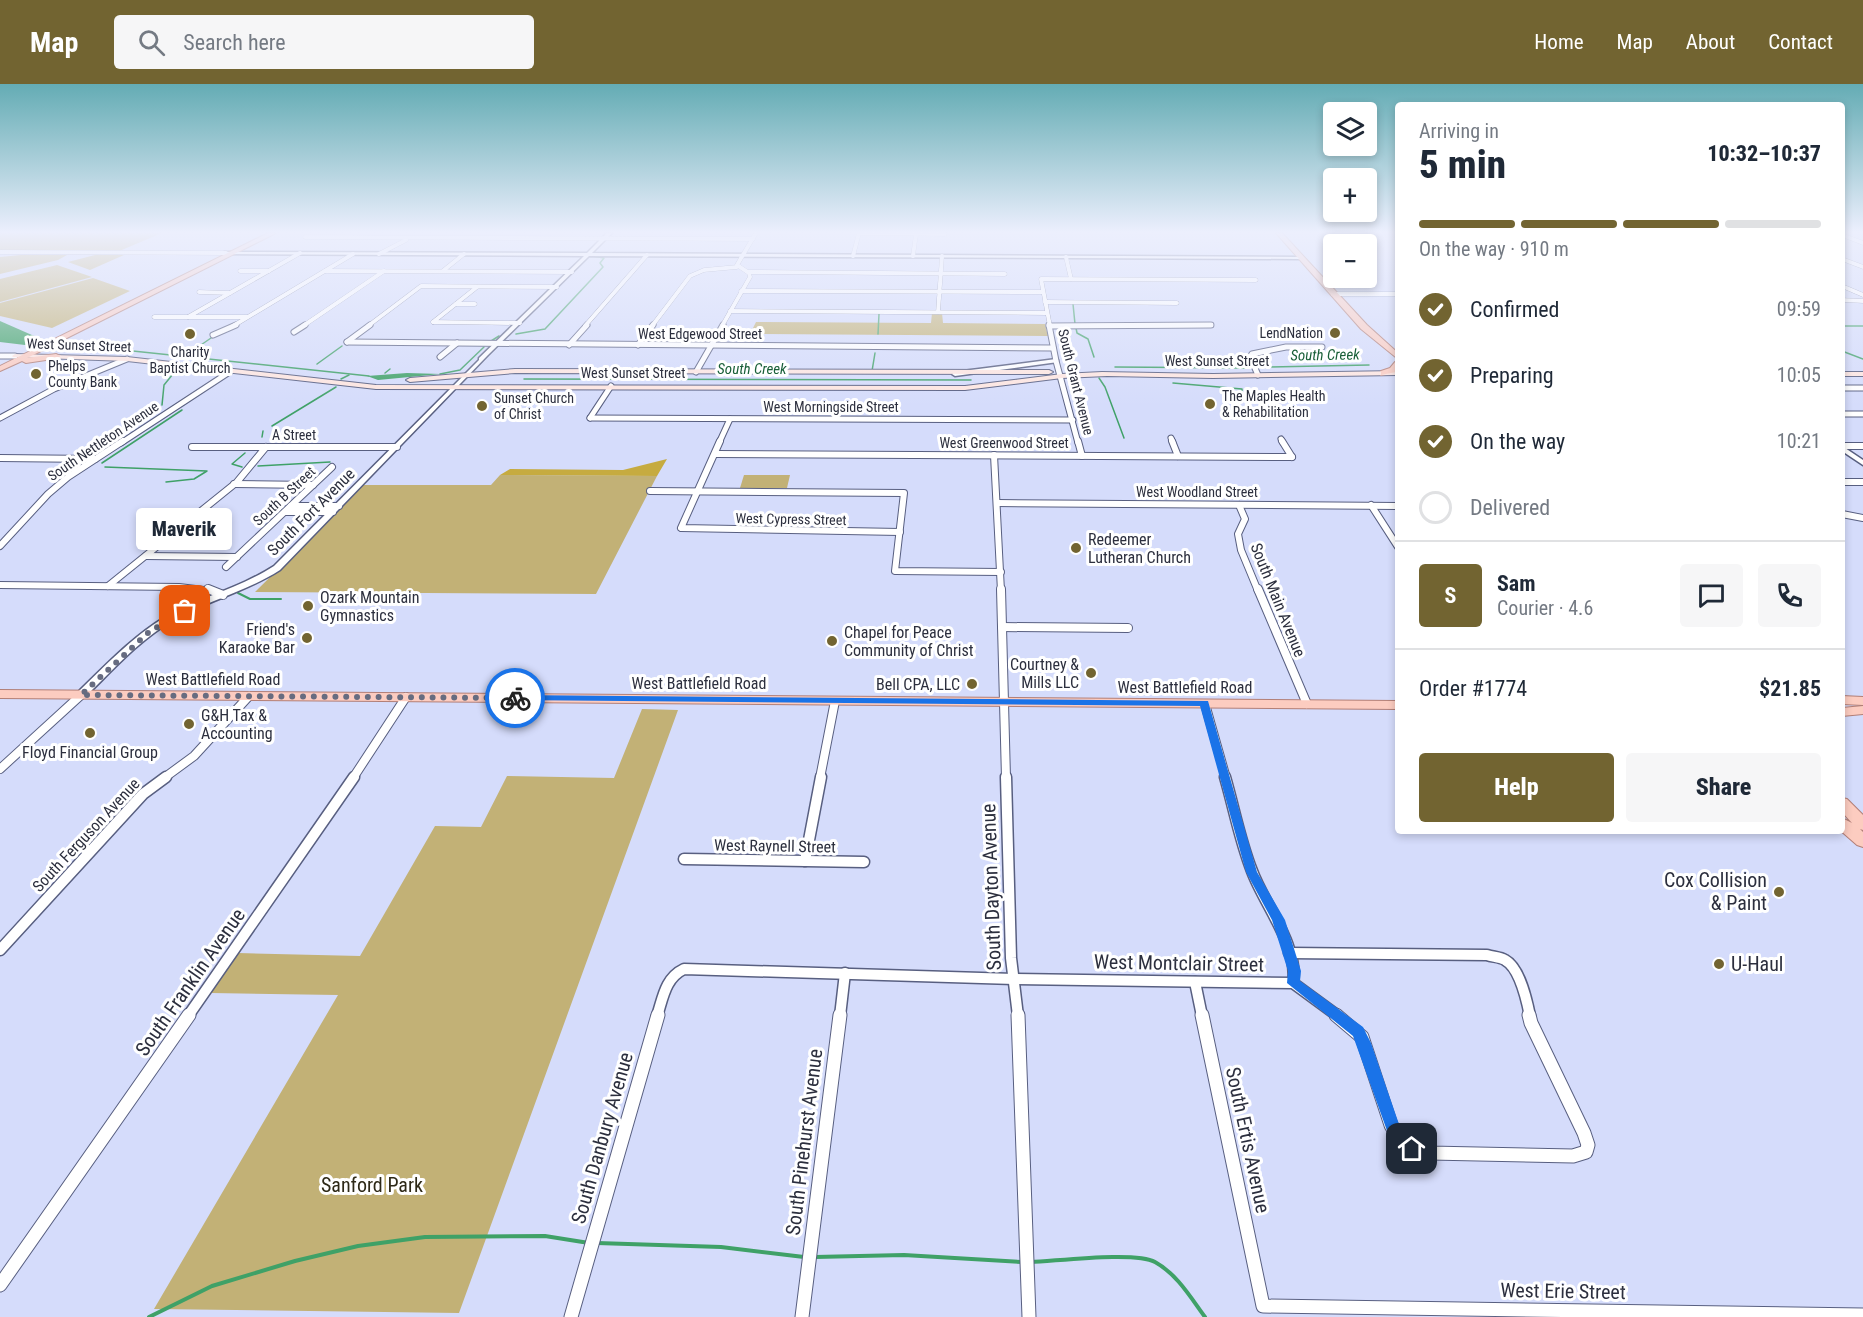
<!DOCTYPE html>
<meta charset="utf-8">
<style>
body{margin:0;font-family:"Roboto Condensed",sans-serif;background:#f6f6f7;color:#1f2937;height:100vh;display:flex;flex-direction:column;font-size:22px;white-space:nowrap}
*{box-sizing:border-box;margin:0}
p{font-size:20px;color:#747a83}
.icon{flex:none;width:33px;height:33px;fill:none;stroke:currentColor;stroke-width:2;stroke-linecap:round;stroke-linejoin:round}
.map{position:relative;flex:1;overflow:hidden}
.sheet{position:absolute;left:1395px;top:18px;width:450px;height:732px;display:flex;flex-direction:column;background:#fff;border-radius:6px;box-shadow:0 3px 9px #0003}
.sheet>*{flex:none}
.fabs{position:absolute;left:1323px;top:18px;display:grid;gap:12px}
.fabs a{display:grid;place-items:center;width:54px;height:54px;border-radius:6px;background:#fff;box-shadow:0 3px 9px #0003;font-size:30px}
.pin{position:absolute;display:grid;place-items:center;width:51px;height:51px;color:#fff;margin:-26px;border-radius:12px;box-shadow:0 3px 9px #0006}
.courier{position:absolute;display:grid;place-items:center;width:60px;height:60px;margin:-30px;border:4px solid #1a73e8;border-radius:50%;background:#fff;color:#222;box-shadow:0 2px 8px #0007}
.bubble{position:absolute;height:42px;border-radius:6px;background:#fff;box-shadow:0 3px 9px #0003;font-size:20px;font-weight:800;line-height:42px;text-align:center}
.headline em{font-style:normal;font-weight:800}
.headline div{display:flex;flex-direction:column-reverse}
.headline{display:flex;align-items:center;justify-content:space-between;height:102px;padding:0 24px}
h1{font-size:39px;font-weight:800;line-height:45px}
.bar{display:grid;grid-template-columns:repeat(4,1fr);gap:9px 6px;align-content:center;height:72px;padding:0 24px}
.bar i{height:8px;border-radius:4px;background:#e0e1e3}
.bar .selected{background:#726431}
.bar p{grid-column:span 4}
.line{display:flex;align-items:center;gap:15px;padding:0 24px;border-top:2px solid #e0e1e3}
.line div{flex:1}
.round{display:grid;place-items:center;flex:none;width:63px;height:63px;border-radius:6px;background:#f6f6f7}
ol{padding:0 24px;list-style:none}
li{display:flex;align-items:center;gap:18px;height:66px}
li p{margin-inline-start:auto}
li .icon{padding:6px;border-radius:50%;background:#726431;color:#fff;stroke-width:4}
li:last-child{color:#747a83}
li i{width:33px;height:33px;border:3px solid #e0e1e3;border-radius:50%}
.primary-button{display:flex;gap:12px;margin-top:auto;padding:12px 24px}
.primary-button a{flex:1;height:69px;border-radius:6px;background:#726431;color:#fff;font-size:24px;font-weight:800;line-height:69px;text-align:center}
.primary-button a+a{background:#f6f6f7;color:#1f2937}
header{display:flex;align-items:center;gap:36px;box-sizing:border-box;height:84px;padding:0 30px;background:#726431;color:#fff}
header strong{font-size:28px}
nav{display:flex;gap:33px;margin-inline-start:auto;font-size:21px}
.search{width:420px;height:54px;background:#f6f6f7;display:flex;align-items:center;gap:15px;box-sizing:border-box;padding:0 21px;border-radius:6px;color:#747a83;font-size:22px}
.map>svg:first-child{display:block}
.green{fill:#c2b176}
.forest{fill:#c6ab40}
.water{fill:#3fa167}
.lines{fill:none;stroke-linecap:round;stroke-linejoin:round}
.stream-far2{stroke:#3fa167;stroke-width:1.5}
.stream-far1{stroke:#3fa167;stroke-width:2}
.stream{stroke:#3fa167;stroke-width:4}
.minor-far5-casing{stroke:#585f80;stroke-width:4.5}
.minor-far4-casing{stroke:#585f80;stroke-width:7}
.minor-far3-casing{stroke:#585f80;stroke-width:8}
.minor-far2-casing{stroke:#585f80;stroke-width:10}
.minor-far1-casing{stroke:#585f80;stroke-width:13}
.minor-casing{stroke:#585f80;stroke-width:15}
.tertiary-casing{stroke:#585f80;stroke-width:3}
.secondary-casing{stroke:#585f80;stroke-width:2}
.primary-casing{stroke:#b27f77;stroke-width:2}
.minor-far5{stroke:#fff;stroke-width:4}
.minor-far4{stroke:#fff;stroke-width:5}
.minor-far3{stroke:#fff;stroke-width:6}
.minor-far2{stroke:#fff;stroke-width:8}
.minor-far1{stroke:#fff;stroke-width:10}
.minor{stroke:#fff;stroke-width:13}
.tertiary{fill:#fff;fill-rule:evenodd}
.secondary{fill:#fee6e0;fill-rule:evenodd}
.primary{fill:#fcccc0;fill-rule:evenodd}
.route{fill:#1a73e8}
.done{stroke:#676c80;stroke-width:6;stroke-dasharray:0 10.8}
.poi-dot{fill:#726431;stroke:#fff;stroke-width:2}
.labels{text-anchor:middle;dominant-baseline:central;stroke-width:6;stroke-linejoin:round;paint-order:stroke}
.far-poi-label{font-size:14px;fill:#2c2f3e;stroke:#fff;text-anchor:start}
.far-street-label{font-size:14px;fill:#2c2f3e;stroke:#fff}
.far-water-label{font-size:15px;font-style:italic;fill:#195f38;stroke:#fff}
.street-label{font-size:16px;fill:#2c2f3e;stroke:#fff}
.poi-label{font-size:16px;fill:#2c2f3e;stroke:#fff;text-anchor:start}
.near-poi-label{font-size:20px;fill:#2c2f3e;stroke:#fff;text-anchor:end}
.near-street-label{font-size:20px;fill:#2c2f3e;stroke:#fff}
.near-park-label{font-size:20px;fill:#2e2917;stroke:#fff}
</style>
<header>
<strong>Map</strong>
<div class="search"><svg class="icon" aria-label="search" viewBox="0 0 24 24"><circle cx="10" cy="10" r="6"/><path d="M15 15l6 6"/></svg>Search here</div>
<nav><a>Home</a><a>Map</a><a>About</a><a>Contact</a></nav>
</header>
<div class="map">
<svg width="1863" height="1233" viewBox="0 0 1863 1233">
<rect width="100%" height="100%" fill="#d5dcfb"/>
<g class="green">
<polygon points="0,149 162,149 117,168 0,168"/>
<polygon points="21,171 67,171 58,176 0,190 0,173"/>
<polygon points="95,171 124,171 90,186 68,178"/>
<polygon points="57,181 92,193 0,218 0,195"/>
<polygon points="93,194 130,207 52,244 0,232 0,219"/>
<polygon points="932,229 942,229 943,239 1045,240 1048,252 750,250 756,238 931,239"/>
<polygon points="500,391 657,392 596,510 255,508 363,401 491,401"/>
<polygon points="744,391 790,391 787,404 740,404"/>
<polygon points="642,625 678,626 459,1229 154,1225 338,911 211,909 238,869 360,872 435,742 481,743 507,692 614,694"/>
</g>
<polygon class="forest" points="667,375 657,392 500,391 510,385 623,386"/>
<g class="water">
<polygon points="0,237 41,255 25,261 0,258"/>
<polygon points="407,289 441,290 378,296 367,292"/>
</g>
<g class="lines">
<g class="stream-far2">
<polyline points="1073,220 1075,240"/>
<polyline points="1842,242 1863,242"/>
<polyline points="1076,244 1077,249 1088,255 1094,273"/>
<polyline points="516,250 545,245 603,183 600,179 604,174 592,172"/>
<polyline points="878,250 879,230"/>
<polyline points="491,257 499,252"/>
<polyline points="76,261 369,292"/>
<polyline points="203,266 198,263 211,254"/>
<polyline points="199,267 210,263"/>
<polyline points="1842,267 1863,275"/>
<polyline points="185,272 194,269"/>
<polyline points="194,278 202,274"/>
<polyline points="317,280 342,262"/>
<polyline points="1115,283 1248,284"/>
<polyline points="1264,283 1369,281"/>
<polyline points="162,285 177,285"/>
<polyline points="872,287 875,269"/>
<polyline points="385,289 390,285"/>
<polyline points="440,290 460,286 484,263"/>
<polyline points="1099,294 1105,303 1124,354"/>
<polyline points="341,295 349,291"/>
<polyline points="524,295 971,296"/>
<polyline points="1173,299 1242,305 1242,308"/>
<polyline points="162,321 164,301 177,285"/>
<polyline points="272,342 336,303"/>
<polyline points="262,353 263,347"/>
<polyline points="102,379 182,326"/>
<polyline points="258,382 330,378"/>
<polyline points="105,383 207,387 194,395 166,398"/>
<polyline points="242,383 232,380 245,369"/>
</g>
<polyline class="stream-far1" points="238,509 250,515 281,515"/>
<g class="stream">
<polyline points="597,1159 721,1163 804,1173"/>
<polyline points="815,1173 904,1171 1022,1178"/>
<path d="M1031,1178C1057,1177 1136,1167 1155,1178C1177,1190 1191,1214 1205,1233"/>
<polyline points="149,1233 212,1202 295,1177 358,1162 425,1153 545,1152 589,1159"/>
</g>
<g class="minor-far5-casing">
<g id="minor-far5">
<polyline points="1842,151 1863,159"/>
<polyline points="305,153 753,155"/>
<polyline points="0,168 226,169"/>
<polyline points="379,170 406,156"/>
<polyline points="853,172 859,149 945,150"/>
<polyline points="913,172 916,150"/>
<polyline points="1066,173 1071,195"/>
<polyline points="1842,175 1863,183"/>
<polyline points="444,186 464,170"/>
<polyline points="240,187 269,187"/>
<polyline points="325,187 572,188"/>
<polyline points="748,188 1005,190"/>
<polyline points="1842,202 1863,211"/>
<polyline points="741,207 1043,208"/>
<polyline points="199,208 230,209"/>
<polyline points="1333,210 1398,210"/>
<polyline points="1842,216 1863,217"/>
<polyline points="1045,218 1177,219"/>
<polyline points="456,220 475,220"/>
<polyline points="730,227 1047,229"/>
<polyline points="938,228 942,172"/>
<polyline points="154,233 247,233"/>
<polyline points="188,233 300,169"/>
<polyline points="433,238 520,239"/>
<polyline points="433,238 477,203"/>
<polyline points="233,242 353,170"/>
<polyline points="303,242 384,187"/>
<polyline points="368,242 421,202 557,203"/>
<polyline points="585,242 647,171"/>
<polyline points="652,242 690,192 704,186 737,183"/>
<polyline points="722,242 750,193 749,189 737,181 756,149"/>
<polyline points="1049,242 1211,241"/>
<polyline points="1050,242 1041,195 1256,196"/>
</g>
</g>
<g class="minor-far4-casing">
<g id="minor-far4">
<polyline points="1049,241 1056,277 1078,359"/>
<polyline points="1049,242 1211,241"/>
<polyline points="294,248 305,241"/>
<polyline points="213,251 236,241"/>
<polyline points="347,258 1053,264"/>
<polyline points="347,258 370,241"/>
<polyline points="569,261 587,241"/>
<polyline points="638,261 653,241"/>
<polyline points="0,272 15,272"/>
<polyline points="440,273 457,259"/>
<polyline points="696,288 723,241"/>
<polyline points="1258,291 1250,273 1252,270 1286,263 1322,263"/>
<polyline points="1842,304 1863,304"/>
<polyline points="1842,330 1863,330"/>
<polyline points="0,334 54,305 127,275"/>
<polyline points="590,334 1073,336"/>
<polyline points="590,334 611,302"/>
<polyline points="1171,354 1173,359"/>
<polyline points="1281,355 1283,359"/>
<polyline points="121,359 231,287"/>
<polyline points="719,359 730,335"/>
</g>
</g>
<g class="minor-far3-casing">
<g id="minor-far3">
<polyline points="720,357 681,444 900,448"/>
<polyline points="1078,357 1082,372"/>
<polyline points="1172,357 1178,372"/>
<polyline points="1282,357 1292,373"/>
<polyline points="1842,362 1863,362"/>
<polyline points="192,363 397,363"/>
<polyline points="716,370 1292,373"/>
<polyline points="994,371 1001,507"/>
<polyline points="0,374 95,375"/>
<polyline points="1842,398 1863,398"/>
<polyline points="234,400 313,401"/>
<polyline points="650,407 904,409 895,487 1001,488"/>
<polyline points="997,419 1398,422"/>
<polyline points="1239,421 1245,435 1238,450 1241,466 1258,507"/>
<polyline points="1371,421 1398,463"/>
<polyline points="291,422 339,422"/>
<polyline points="285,428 333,428"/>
<polyline points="1842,430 1863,434"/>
<polyline points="0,462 48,410 68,393 123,357"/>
<polyline points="146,472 237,473"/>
<polyline points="226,483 332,383"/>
<polyline points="0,501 179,503 212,507"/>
<polyline points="108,502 237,398 266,363"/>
</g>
</g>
<g class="minor-far2-casing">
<g id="minor-far2">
<polyline points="208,505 223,511"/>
<polyline points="1001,505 1006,694"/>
<polyline points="1258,505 1307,620"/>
<polyline points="1002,543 1128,544"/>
<polyline points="1205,620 1226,694"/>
<polyline points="0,685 81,611"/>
<polyline points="164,694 194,672 249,612"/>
<polyline points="353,694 406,613"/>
<polyline points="820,694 835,617"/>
</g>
</g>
<g class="minor-far1-casing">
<g id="minor-far1">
<polyline points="1006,693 1011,874 1018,932"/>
<path d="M1225,693C1234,724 1240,757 1252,787C1264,820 1299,862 1293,899"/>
<polyline points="684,775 864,778"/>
<polyline points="805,777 821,693"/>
<polyline points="0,866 143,710 166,693"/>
<path d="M1289,869L1487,871C1493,873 1500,873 1505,876C1520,884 1527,917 1530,932"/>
<polyline points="1195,898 1202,932"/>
<polyline points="188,932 354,693"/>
<path d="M657,932C663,914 665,894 684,885L1014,895L1293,899L1338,932"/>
<polyline points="840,932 845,889"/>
</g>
</g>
<g class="minor-casing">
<g id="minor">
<polyline points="1018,931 1029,1233"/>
<polyline points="1202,931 1263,1222 1863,1231"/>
<path d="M1336,931L1362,953L1391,1041C1401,1059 1409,1067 1430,1069L1573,1072L1586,1068L1588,1061L1584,1049L1531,939L1529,931"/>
<polyline points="0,1201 189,931"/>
<polyline points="571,1233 658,931"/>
<polyline points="802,1233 840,931"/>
</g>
</g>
<g class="tertiary-casing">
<g id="tertiary">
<path d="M607,149H612L592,169L1301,173L1303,174L1301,175L589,172L488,271L280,486C246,508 206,517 172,537C138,557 112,587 85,613H77L76,611L77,609C105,582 132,553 165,533C200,513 240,504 274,482L479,276V274L584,172L226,170L224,168L587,169Z"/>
<polygon points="1056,275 1058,276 1058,278 955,292 952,290 955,288"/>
<polygon points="1842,362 1863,376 1863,381 1842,367"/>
</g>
</g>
<g class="secondary-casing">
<g id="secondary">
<polygon points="15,270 127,273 376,301 965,302 1062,290 1102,288 1213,290 1398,287 1398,291 1213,294 1107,292 1062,294 965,306 376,305 127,277 13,273 12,272"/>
<polygon points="515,285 1049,286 1053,288 1049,290 515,289 410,298 406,296 410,294"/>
<rect x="1842" y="288" width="21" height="4"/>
</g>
</g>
<g class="primary-casing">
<g id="primary">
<polygon points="268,149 276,149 27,274 56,270 60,272 59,274 26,279 22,277 0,287 0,282"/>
<polygon points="1276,149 1282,149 1367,241 1398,269 1398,275 1361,245"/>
<polygon points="1395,278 1398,278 1396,288 1381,291 1381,287 1390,284"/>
<polygon points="0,606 1398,617 1398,625 0,614"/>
<polygon points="1842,612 1863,613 1863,621 1842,620"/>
<polygon points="1863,622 1863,630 1842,632 1842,624"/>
<polygon points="1842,714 1847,715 1863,731 1863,746 1860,745 1863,748 1863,763 1857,761 1841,747 1842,734 1852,739 1842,728"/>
</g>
</g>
<use href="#minor-far5" class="minor-far5"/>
<use href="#minor-far4" class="minor-far4"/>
<use href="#minor-far3" class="minor-far3"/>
<use href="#minor-far2" class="minor-far2"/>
<use href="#minor-far1" class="minor-far1"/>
<use href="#minor" class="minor"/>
<use href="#tertiary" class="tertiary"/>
<use href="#secondary" class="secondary"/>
<use href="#primary" class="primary"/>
</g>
<linearGradient id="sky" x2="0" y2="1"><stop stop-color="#64acb4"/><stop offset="0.46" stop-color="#eceffd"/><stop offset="1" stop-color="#eceffd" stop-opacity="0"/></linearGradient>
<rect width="1863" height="322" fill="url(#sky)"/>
<path class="route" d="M515,611L1208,617L1257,788L1285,836L1301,887L1300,897L1363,943L1371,959L1401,1046C1407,1053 1416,1058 1420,1065L1417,1070L1412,1072C1402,1068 1397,1063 1390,1055L1353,952L1287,899L1288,887L1272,836L1246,788L1200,622L511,616V612Z"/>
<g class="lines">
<polyline class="done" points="185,527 149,548 81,611 515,614"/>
</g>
<g class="poi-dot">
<circle cx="1335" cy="249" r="6"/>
<circle cx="190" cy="250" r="6"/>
<circle cx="36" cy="290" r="6"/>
<circle cx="1210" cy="320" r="6"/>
<circle cx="482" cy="322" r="6"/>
<circle cx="1076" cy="464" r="6"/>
<circle cx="308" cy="522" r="6"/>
<circle cx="307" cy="554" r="6"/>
<circle cx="832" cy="557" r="6"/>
<circle cx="1091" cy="589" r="6"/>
<circle cx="972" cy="600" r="6"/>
<circle cx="189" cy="640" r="6"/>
<circle cx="90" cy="649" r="6"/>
<circle cx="1779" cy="808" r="6"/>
<circle cx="1719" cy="880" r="6"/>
</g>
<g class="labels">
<g class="far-poi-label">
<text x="1323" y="249" text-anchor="end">LendNation</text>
<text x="190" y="268" text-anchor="middle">Charity<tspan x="190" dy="16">Baptist Church</tspan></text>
<text x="48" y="282">Phelps<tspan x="48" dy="16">County Bank</tspan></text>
<text x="1222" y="312">The Maples Health<tspan x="1222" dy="16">&amp; Rehabilitation</tspan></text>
<text x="494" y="314">Sunset Church<tspan x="494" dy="16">of Christ</tspan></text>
</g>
<g class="far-street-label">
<text x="700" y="250">West Edgewood Street</text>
<text transform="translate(79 261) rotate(2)">West Sunset Street</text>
<text x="1217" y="277">West Sunset Street</text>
<text x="633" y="289">West Sunset Street</text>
<text transform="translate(1076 298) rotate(76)">South Grant Avenue</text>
<text x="831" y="323">West Morningside Street</text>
<text x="294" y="351">A Street</text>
<text transform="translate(103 357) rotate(-34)">South Nettleton Avenue</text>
<text x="1004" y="359">West Greenwood Street</text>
<text x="1197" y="408">West Woodland Street</text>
<text transform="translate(284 412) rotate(-43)">South B Street</text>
<text transform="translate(791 435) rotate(1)">West Cypress Street</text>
</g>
<g class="far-water-label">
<text transform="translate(1325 271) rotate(-1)">South Creek</text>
<text x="752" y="285">South Creek</text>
</g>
<g class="street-label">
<text transform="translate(311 428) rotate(-45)">South Fort Avenue</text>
<text transform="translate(1278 516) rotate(68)">South Main Avenue</text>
<text x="213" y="595">West Battlefield Road</text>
<text x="699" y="599">West Battlefield Road</text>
<text x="1185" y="603">West Battlefield Road</text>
<text transform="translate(86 751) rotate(-47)">South Ferguson Avenue</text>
<text transform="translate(775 762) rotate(1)">West Raynell Street</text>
</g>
<g class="poi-label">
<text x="1088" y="455">Redeemer<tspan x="1088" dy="18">Lutheran Church</tspan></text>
<text x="320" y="513">Ozark Mountain<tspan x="320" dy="18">Gymnastics</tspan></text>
<text x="295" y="545" text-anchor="end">Friend's<tspan x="295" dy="18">Karaoke Bar</tspan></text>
<text x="844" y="548">Chapel for Peace<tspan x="844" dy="18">Community of Christ</tspan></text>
<text x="1079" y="580" text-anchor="end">Courtney &amp;<tspan x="1079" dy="18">Mills LLC</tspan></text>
<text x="960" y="600" text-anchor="end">Bell CPA, LLC</text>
<text x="201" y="631">G&amp;H Tax &amp;<tspan x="201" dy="18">Accounting</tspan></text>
<text x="90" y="668" text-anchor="middle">Floyd Financial Group</text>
</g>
<g class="near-poi-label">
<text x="1767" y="796">Cox Collision<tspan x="1767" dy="23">&amp; Paint</tspan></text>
<text x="1731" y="880" text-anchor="start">U-Haul</text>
</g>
<g class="near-street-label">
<text transform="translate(991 803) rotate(-92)">South Dayton Avenue</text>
<text transform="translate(1179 879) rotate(1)">West Montclair Street</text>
<text transform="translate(190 898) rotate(-55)">South Franklin Avenue</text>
<text transform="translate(602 1054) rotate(-74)">South Danbury Avenue</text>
<text transform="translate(1248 1056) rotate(78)">South Ertis Avenue</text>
<text transform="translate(804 1058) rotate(-83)">South Pinehurst Avenue</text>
<text transform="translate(1563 1207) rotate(1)">West Erie Street</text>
</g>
<g class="near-park-label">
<text x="372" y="1101">Sanford Park</text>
</g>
</g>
</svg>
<div class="fabs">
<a><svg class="icon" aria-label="layers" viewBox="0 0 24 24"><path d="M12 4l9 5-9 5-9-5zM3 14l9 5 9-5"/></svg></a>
<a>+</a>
<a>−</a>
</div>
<div class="pin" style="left:185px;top:527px;background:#ea580c"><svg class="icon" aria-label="bag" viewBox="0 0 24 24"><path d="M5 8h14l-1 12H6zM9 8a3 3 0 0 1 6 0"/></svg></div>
<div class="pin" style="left:1412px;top:1065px;background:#1f2937"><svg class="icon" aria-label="home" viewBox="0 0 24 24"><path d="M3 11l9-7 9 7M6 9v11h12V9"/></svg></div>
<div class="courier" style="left:515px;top:614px"><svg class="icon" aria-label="bike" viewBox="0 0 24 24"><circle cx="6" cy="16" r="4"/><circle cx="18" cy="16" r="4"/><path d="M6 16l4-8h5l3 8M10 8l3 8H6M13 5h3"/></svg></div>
<div class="bubble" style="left:136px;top:424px;width:96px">Maverik</div>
<section class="sheet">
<div class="headline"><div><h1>5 min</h1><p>Arriving in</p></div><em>10:32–10:37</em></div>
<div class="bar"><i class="selected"></i><i class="selected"></i><i class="selected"></i><i></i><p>On the way · 910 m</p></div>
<ol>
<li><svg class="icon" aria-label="check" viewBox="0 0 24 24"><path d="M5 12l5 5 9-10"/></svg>Confirmed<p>09:59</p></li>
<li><svg class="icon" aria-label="check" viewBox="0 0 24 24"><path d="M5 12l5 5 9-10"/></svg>Preparing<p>10:05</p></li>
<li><svg class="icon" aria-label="check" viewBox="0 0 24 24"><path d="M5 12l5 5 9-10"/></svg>On the way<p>10:21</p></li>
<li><i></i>Delivered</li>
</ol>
<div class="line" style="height:108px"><b class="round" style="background:#726431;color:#fff">S</b><div><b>Sam</b><p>Courier · 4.6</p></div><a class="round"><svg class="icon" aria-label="chat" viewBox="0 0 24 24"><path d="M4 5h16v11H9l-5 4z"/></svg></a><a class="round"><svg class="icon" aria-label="phone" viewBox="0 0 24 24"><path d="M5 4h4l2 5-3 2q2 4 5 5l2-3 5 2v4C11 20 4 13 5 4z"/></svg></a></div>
<div class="line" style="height:78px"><div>Order #1774</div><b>$21.85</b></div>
<div class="primary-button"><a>Help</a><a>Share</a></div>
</section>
</div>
